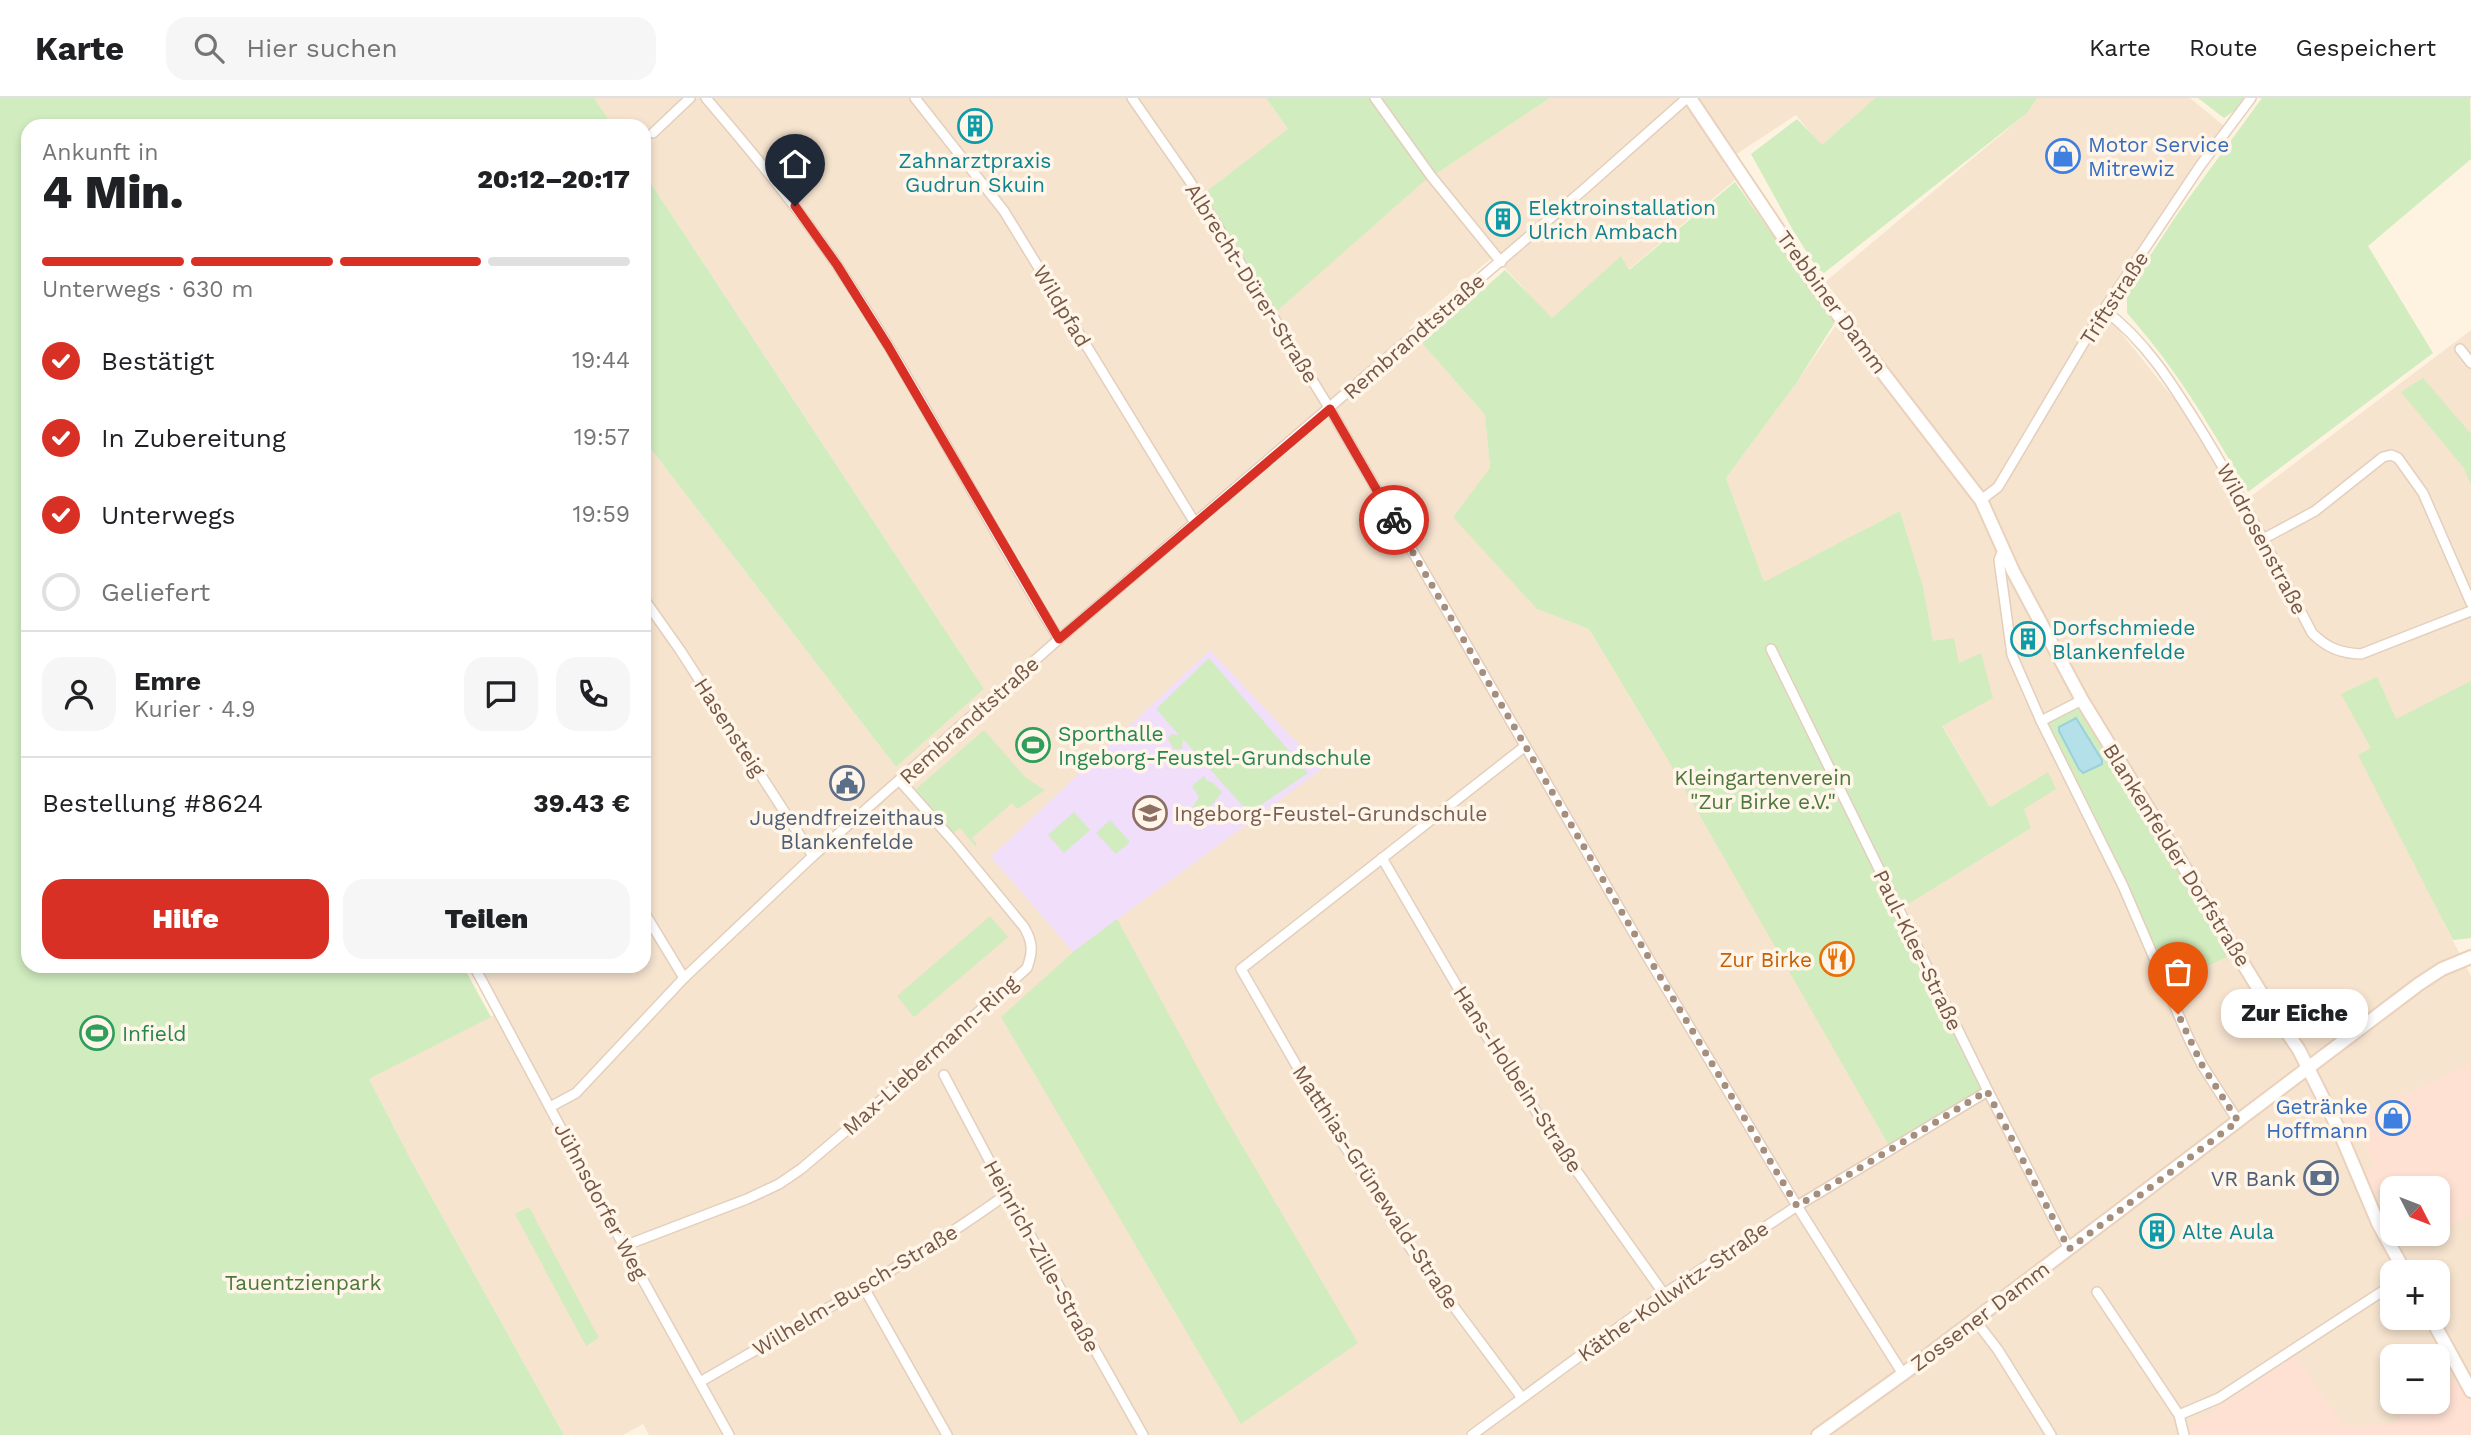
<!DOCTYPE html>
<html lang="de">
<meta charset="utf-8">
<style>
body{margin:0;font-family:"Work Sans",sans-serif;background:#f6f6f6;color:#202124;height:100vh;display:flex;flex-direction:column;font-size:26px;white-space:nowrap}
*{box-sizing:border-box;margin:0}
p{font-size:23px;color:#757577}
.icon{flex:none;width:38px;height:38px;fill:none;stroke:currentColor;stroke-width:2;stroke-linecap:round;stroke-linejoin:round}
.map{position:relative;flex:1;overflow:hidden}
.panel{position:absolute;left:21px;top:21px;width:630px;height:854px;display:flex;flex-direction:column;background:#fff;border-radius:21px;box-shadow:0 4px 10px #0003}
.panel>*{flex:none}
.needle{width:46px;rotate:132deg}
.fabs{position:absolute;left:2380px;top:1078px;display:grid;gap:14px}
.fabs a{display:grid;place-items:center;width:70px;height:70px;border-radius:14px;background:#fff;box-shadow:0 4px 10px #0003;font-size:35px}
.pin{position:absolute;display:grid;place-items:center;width:60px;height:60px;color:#fff;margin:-72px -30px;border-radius:50% 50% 50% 0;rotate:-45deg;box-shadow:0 0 7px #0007}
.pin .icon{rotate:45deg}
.courier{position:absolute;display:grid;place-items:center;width:70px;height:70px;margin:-35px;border:5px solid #d93025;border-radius:50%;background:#fff;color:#222;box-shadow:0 2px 9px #0007}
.bubble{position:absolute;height:49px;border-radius:21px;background:#fff;box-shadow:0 4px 10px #0003;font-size:23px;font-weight:800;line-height:49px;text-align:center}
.headline em{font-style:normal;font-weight:800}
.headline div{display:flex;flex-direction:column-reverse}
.headline{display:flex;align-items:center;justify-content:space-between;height:119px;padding:0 21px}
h1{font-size:46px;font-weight:800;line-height:52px}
.bar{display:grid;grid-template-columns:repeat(4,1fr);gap:10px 7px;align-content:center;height:84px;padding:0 21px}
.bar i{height:9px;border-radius:5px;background:#e0e0e0}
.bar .on{background:#d93025}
.bar p{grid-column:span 4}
.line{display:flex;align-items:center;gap:18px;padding:0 21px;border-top:2px solid #e0e0e0}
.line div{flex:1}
.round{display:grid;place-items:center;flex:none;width:74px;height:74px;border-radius:21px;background:#f6f6f6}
ol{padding:0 21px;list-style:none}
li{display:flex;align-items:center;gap:21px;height:77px}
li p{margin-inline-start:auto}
li .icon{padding:7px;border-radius:50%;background:#d93025;color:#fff;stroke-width:4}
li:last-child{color:#757577}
li i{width:38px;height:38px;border:4px solid #e0e0e0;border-radius:50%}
.action{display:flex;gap:14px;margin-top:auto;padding:14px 21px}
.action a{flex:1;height:80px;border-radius:21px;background:#d93025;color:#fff;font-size:28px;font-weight:800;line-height:80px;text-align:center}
.action a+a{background:#f6f6f6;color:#202124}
header{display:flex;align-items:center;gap:42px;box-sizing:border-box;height:98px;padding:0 35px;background:#fff;border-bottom:2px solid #e0e0e0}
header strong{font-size:33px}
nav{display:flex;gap:38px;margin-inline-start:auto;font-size:24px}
.search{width:490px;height:63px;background:#f6f6f6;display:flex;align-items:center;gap:18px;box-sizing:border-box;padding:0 24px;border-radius:21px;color:#757577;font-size:26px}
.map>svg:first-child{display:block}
.residential{fill:#f6e4cf;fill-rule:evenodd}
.commercial{fill:#ffe1d4}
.education{fill:#f0defa}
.green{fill:#d1ecbf}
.water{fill:#b4e1e9;stroke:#9ad1db;stroke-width:2}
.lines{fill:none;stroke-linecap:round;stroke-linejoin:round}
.street-casing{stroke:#e3cfbc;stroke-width:12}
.secondary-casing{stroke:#ead1bc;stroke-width:16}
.street{stroke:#fff;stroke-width:9}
.secondary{stroke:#fff;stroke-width:12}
.done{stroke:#a68e7c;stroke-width:7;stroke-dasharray:0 12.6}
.route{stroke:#d93025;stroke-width:9}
.labels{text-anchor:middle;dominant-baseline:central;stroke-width:7;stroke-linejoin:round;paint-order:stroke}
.shop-label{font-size:21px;fill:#366cbe;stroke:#fff6e9;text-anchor:start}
.culture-label{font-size:21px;fill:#0d838f;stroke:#fff6e9;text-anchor:start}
.street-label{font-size:21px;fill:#775746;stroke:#fff6e9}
.leisure-label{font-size:21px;fill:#27864d;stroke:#fff6e9;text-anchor:start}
.park-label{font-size:21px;fill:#4c783b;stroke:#fff6e9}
.education-label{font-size:21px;fill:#785e54;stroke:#fff6e9;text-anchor:start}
.service-label{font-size:21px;fill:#4e5e75;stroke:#fff6e9}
.food-label{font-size:21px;fill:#c56008;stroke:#fff6e9;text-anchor:end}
</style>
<header>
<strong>Karte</strong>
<div class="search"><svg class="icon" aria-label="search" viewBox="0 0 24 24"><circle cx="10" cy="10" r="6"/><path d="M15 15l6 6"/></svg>Hier suchen</div>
<nav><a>Karte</a><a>Route</a><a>Gespeichert</a></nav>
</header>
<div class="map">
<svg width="2471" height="1337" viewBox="0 0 2471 1337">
<rect width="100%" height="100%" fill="#fef3e1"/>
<path class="residential" d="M594,0H1266L1288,31L1422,85L1550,0H1875L1821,48L1796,17L1723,65L1735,82L1628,172L1621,159L1551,221L1494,158L1409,230L1485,317L1490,370L1537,511L1589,531L1668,662L1899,812L2030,730L2024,711L2048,674L1990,709L1942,627L1993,599L1933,543L1923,488L1900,413L1764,485L1726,380L1797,284L1847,211L1825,184L2027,15L2037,0H2190L2224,28L2102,211L2175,302L2242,405L2471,232V602L2444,825L2471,878V1337H649L643,1326L623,1337H564L412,1064L369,981L498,915L474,868H644V342L896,669L984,591L644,75V28H613ZM2392,1090H2438V1136H2392ZM2392,1174H2438V1220H2392ZM2392,1258H2438V1304H2392Z"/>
<g class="commercial">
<polygon points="2471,966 2471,1116 2438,1136 2438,1090 2392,1090 2392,1094 2380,1098 2379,1093 2373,1097 2362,1075 2374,1068 2353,1021"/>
<polygon points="2295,1258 2343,1327 2392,1326 2423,1304 2438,1304 2438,1293 2456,1280 2471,1308 2471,1337 2192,1337 2188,1330"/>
</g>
<polygon class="education" points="1210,552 1322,671 1073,854 991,759"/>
<g class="green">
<polygon points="0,0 594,0 613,28 28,28 28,868 463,868 491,919 369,981 412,1064 564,1337 0,1337"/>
<polygon points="1266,0 1550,0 1422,85 1277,213 1202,97 1288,31"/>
<polygon points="1875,0 2037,0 2027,15 1824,175 1817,170 1794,134 1751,56 1797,21 1822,47"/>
<polygon points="2198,0 2245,0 2237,11 2224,20"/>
<path d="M2262,0H2470L2471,61L2368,148L2433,255L2248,394C2212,331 2176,270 2127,215V193L2178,115Z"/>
<polygon points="644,75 984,591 896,669 644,342"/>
<polygon points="1735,84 1797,172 1837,221 1797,284 1726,380 1764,484 1900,413 1923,488 1933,543 1954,540 1959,565 1981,555 1993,600 1942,628 1990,709 2048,674 2056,691 2024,711 2031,730 1899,812 1988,993 1891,1051 1668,662 1589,531 1537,511 1453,419 1490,370 1485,317 1422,245 1505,172 1552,220 1621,158 1629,172"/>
<polygon points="2423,280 2471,336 2471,387 2464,370 2401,294"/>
<polygon points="1209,560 1308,675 1249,715 1183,641 1182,651 1173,651 1168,640 1171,636 1179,637 1156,611"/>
<polygon points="2377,579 2396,621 2471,583 2471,840 2453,842 2358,657 2371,650 2341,596"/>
<polygon points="2082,602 2238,854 2170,885 2041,623"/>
<polygon points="984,632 1026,680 1045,692 1017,711 1012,705 972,740 977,746 975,748 960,730 952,736 915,692"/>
<polygon points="1204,678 1207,683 1212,684 1222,694 1198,725 1189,715 1199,699 1192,688"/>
<polygon points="1074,714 1090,732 1064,755 1048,737"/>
<polygon points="1110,722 1130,744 1116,756 1096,735"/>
<polygon points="990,818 1008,839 914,919 897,898"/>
<polygon points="1117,821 1217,1005 1358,1245 1241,1326 1001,919 1073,854"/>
<polygon points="529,1109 599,1240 586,1248 515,1116"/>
</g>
<polygon class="water" points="2076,620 2102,662 2102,666 2083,675 2079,671 2059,633 2059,629"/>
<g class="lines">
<g class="street-casing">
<g id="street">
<path d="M706,0C752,54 797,108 837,167C918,287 982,418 1059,541"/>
<polyline points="915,0 1004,113 1195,425"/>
<polyline points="1132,0 1189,82 1330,311 1647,858 1797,1108 1903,1276"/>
<polyline points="1375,0 1431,78 1501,164"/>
<polyline points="653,35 690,0"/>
<path d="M2104,212C2147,243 2176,292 2204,337C2243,401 2277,468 2312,535C2327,550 2340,555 2361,556L2471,513"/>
<polyline points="2460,251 2471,265"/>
<polyline points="1981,402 1998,389 2099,219 2200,68 2251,0"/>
<polyline points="2263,441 2315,413 2383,359 2391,357 2398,360 2423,395 2471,505"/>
<polyline points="2003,452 1999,462 2012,557 2041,623 2123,788 2189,941 2202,967 2238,1023"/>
<polyline points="644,501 680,552 813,758"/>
<polyline points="1771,551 1988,993 2069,1151"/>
<polyline points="2041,623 2082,602"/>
<polyline points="1382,760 1482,931 1561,1051 1664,1196"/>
<polyline points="644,814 684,880"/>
<polyline points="474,868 624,1148 729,1337"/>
<polyline points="944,977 1007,1096 1143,1337"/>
<polyline points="550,1009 576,995 684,880 813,758 1059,541 1582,93 1687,0"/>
<path d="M624,1148L747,1101L779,1086L801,1071L867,1015L1027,870C1033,854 1033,844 1024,829L955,745L900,683"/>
<polyline points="864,1190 947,1337"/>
<polyline points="2097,1194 2179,1317 2184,1337"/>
<polyline points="1975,1222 1998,1252 2051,1337"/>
<path d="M700,1284C804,1224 909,1166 1007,1096"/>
<polyline points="1522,1300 1413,1154 1326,1019 1241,871 1524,649"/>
<polyline points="2179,1317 2219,1300 2392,1187"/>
<polyline points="1472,1337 1664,1196 1797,1108 1988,993"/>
</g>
</g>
<g class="secondary-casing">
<g id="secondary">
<polyline points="1690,0 1816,188 1981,402 2013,473 2082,602 2266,903 2299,952 2337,1028 2378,1125 2405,1174"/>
<polyline points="2431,1220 2471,1293"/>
<polyline points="1818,1337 1903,1276 2419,886 2442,871 2471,859"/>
</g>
</g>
<use href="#street" class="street"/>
<use href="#secondary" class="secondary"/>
</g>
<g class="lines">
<polyline class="done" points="1394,422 1634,835 1797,1108 1987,993 2069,1151 2238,1023 2202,967 2178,916"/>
<polyline class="route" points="795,108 837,167 888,248 1059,541 1330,311 1394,422"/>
</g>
<defs>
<g id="building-ring" transform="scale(1.75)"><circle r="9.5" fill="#fff6e9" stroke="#0f9aa8" stroke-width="1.5"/><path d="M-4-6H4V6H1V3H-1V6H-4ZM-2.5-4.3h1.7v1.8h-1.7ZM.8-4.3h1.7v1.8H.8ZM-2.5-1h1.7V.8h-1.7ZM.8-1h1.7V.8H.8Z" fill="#0f9aa8"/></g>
<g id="shop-ring" transform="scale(1.75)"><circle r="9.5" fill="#fff6e9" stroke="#3f7fe0" stroke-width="1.5"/><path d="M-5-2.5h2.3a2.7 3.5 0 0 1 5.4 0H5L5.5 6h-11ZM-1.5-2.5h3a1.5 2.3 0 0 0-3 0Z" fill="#3f7fe0"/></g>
<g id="stadium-ring" transform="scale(1.75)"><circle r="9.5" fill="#fff6e9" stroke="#2e9e5b" stroke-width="1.5"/><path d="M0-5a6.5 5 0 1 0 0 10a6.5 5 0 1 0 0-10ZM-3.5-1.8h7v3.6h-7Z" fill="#2e9e5b"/></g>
<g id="civic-ring" transform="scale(1.75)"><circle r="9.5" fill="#fff6e9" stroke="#5c6f8a" stroke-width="1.5"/><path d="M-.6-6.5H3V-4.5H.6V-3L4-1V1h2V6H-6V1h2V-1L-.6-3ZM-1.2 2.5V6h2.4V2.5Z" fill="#5c6f8a"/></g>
<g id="school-ring" transform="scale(1.75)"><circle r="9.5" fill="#fff6e9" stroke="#8d6e63" stroke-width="1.5"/><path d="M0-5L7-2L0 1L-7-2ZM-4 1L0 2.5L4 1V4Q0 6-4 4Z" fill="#8d6e63"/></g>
<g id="restaurant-ring" transform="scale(1.75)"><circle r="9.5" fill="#fff6e9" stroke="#e8710a" stroke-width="1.5"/><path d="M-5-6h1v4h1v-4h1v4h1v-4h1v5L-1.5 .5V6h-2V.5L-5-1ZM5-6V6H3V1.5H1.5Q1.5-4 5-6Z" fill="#e8710a"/></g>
<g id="bank-ring" transform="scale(1.75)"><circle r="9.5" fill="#fff6e9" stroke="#5c6f8a" stroke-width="1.5"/><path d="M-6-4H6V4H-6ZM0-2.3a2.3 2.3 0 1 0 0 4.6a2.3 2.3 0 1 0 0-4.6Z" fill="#5c6f8a"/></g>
</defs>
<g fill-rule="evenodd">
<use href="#building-ring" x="975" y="28"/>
<use href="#shop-ring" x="2063" y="58"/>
<use href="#building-ring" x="1503" y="121"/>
<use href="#building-ring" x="2028" y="541"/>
<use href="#stadium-ring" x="1033" y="647"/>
<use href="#civic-ring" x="847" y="685"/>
<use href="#school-ring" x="1150" y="715"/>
<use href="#restaurant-ring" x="1837" y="861"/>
<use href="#stadium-ring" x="97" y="935"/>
<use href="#shop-ring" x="2393" y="1020"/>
<use href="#bank-ring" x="2321" y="1080"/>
<use href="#building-ring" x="2157" y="1133"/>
</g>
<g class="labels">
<g class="shop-label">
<text x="2088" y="46">Motor Service<tspan x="2088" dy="24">Mitrewiz</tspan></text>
<text x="2368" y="1008" text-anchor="end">Getränke<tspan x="2368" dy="24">Hoffmann</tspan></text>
</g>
<g class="culture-label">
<text x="975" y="62" text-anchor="middle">Zahnarztpraxis<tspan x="975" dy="24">Gudrun Skuin</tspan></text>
<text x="1528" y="109">Elektroinstallation<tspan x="1528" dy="24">Ulrich Ambach</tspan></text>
<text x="2052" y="529">Dorfschmiede<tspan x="2052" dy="24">Blankenfelde</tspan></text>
<text x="2182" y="1133">Alte Aula</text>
</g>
<g class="street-label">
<text transform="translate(1252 185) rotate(58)">Albrecht-Dürer-Straße</text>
<text transform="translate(2114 200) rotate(-57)">Triftstraße</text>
<text transform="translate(1832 204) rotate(54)">Trebbiner Damm</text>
<text transform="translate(1062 208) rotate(59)">Wildpfad</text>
<text transform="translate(1414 238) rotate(-41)">Rembrandtstraße</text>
<text transform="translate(2262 441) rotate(62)">Wildrosenstraße</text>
<text transform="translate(969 622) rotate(-42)">Rembrandtstraße</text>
<text transform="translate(730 629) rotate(57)">Hasensteig</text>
<text transform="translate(2177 757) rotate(58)">Blankenfelder Dorfstraße</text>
<text transform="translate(1918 852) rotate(64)">Paul-Klee-Straße</text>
<text transform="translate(930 957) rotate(-42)">Max-Liebermann-Ring</text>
<text transform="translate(1518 981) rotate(57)">Hans-Holbein-Straße</text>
<text transform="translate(1376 1089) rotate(57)">Matthias-Grünewald-Straße</text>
<text transform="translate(601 1103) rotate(62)">Jühnsdorfer Weg</text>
<text transform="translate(1042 1158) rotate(61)">Heinrich-Zille-Straße</text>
<text transform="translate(855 1192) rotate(-31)">Wilhelm-Busch-Straße</text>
<text transform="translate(1673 1193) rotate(-35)">Käthe-Kollwitz-Straße</text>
<text transform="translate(1980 1218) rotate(-37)">Zossener Damm</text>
</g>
<g class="leisure-label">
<text x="1058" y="635">Sporthalle<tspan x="1058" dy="24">Ingeborg-Feustel-Grundschule</tspan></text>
<text x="122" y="935">Infield</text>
</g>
<g class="park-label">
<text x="1763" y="679">Kleingartenverein<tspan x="1763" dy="24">"Zur Birke e.V."</tspan></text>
<text x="303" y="1184">Tauentzienpark</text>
</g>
<g class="education-label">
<text x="1174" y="715">Ingeborg-Feustel-Grundschule</text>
</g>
<g class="service-label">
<text x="847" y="719">Jugendfreizeithaus<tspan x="847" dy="24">Blankenfelde</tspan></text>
<text x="2296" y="1080" text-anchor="end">VR Bank</text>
</g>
<g class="food-label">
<text x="1812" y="861">Zur Birke</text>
</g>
</g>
</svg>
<div class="fabs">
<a><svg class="needle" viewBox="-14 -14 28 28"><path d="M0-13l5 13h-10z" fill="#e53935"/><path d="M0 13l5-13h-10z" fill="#757577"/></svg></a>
<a>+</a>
<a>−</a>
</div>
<div class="pin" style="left:2178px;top:916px;background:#ea580c"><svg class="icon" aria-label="bag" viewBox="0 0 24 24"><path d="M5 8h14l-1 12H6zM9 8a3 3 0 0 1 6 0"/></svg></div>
<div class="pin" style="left:795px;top:108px;background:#1f2937"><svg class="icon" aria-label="home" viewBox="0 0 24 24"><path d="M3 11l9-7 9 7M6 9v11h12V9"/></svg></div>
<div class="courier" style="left:1394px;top:422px"><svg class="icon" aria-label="bike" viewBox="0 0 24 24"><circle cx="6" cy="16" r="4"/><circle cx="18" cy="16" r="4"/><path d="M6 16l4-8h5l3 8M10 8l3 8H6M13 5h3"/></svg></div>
<div class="bubble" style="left:2221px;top:891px;width:147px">Zur Eiche</div>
<section class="panel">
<div class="headline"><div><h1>4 Min.</h1><p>Ankunft in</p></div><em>20:12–20:17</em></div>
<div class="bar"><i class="on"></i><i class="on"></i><i class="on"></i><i></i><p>Unterwegs · 630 m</p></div>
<ol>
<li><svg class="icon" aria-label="check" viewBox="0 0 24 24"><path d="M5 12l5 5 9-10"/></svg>Bestätigt<p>19:44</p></li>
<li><svg class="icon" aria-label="check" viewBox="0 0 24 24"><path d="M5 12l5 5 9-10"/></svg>In Zubereitung<p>19:57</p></li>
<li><svg class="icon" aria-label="check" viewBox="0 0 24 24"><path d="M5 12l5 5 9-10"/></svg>Unterwegs<p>19:59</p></li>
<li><i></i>Geliefert</li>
</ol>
<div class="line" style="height:126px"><a class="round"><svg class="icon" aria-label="person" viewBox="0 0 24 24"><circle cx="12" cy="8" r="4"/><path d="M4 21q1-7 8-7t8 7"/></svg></a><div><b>Emre</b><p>Kurier · 4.9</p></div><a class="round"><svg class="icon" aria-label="chat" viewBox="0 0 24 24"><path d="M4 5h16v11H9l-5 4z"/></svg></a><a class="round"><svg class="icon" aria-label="phone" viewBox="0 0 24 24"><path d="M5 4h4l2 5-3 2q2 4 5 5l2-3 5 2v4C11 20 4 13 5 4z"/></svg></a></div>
<div class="line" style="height:91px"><div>Bestellung #8624</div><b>39.43 €</b></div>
<div class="action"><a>Hilfe</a><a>Teilen</a></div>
</section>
</div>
